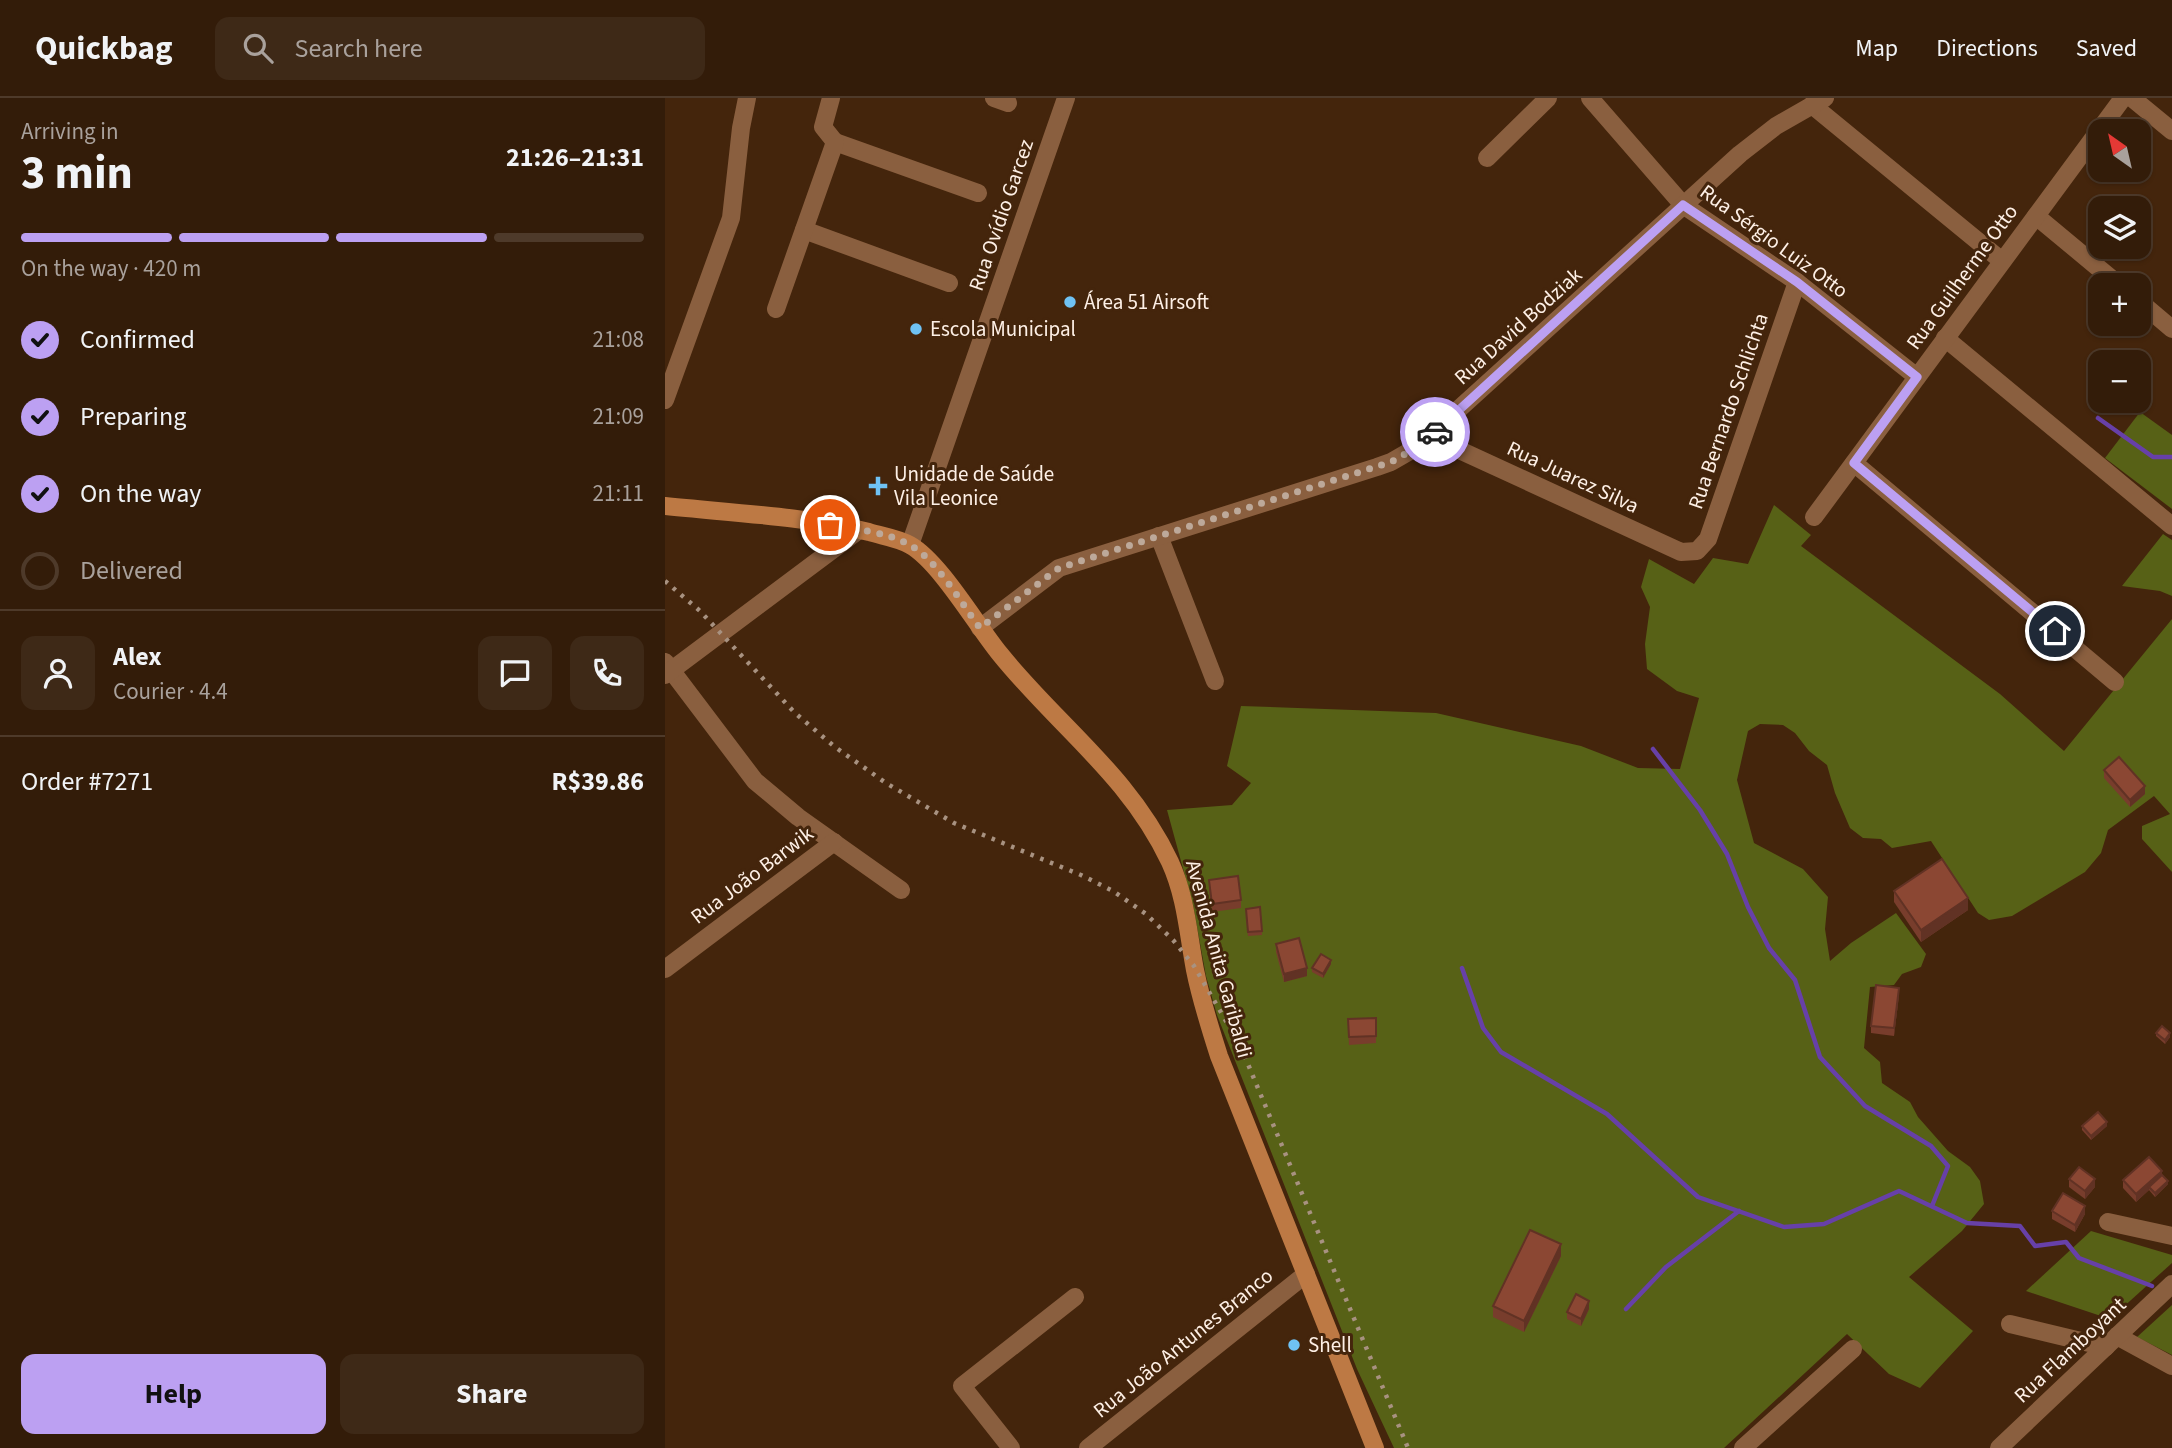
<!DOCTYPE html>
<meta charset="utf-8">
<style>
body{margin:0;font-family:"Source Sans 3",sans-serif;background:#3e2917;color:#f1f3f6;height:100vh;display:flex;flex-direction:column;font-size:26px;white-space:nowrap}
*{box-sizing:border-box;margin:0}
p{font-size:23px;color:#a9a19c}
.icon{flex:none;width:38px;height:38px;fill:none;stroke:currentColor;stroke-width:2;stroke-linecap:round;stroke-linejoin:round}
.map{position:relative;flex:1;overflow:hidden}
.side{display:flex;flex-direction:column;background:#331c09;width:665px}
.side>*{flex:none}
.needle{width:46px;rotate:326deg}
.tools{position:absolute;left:1423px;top:21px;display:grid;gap:14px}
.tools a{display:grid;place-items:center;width:63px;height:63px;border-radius:14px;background:#331c09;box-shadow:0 2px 5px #0004,0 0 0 2px #4e3a2a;font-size:35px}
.pin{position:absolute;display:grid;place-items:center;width:60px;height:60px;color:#fff;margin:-30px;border:4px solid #fff;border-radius:50%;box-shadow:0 2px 7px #0007}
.courier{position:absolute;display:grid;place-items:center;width:70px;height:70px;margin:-35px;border:5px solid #bca0f2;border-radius:50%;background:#fff;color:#222;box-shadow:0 2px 9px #0007}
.head em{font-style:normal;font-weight:700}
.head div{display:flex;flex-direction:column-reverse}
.head{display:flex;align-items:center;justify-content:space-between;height:119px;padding:0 21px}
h1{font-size:46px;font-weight:700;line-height:52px}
.bar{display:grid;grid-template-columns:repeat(4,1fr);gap:10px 7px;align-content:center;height:84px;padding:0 21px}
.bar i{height:9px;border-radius:5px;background:#4e3a2a}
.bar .selected{background:#bca0f2}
.bar p{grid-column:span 4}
.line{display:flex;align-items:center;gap:18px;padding:0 21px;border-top:2px solid #4e3a2a}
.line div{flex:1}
.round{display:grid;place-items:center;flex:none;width:74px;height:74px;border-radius:14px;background:#3e2917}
ol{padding:0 21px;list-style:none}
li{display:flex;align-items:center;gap:21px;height:77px}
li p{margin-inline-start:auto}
li .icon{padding:7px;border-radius:50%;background:#bca0f2;color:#111;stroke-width:4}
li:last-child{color:#a9a19c}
li i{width:38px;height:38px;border:4px solid #4e3a2a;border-radius:50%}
.action{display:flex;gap:14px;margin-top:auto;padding:14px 21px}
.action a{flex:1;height:80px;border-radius:14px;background:#bca0f2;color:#111;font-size:28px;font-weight:700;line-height:80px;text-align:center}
.action a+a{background:#3e2917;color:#f1f3f6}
header{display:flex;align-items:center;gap:42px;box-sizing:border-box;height:98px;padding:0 35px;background:#331c09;border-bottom:2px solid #4e3a2a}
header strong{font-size:33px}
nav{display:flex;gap:38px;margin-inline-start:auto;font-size:24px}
.search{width:490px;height:63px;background:#3e2917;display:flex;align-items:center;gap:18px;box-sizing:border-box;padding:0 24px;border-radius:14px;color:#a9a19c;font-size:26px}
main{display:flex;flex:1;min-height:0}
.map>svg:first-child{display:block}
.forest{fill:#576116}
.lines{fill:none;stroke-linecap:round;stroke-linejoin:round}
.stream{stroke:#6740a8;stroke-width:4.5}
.minor{stroke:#8a5f3f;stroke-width:18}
.tertiary{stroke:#8a5f3f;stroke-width:18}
.secondary{stroke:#bd7944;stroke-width:18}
.rail{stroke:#a89281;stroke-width:4.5;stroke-dasharray:3.5 7;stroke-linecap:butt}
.wall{fill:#783d2c}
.shaded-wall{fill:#613224}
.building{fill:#8b4733;stroke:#613224;stroke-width:2}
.done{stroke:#bda99a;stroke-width:7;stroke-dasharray:0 12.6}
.route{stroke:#bca0f2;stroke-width:9}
.poi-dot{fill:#6fc2f4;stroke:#44250c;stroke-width:2.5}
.labels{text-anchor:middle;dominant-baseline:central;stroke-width:6;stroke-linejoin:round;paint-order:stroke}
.street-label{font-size:21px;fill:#fef0e6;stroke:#44250c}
.poi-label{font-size:21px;fill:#fef0e6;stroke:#44250c;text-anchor:start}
</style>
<header>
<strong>Quickbag</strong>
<div class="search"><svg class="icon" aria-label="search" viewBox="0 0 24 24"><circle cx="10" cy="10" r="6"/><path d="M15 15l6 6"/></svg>Search here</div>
<nav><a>Map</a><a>Directions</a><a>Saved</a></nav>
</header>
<main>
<section class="side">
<div class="head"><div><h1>3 min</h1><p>Arriving in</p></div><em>21:26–21:31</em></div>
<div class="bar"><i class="selected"></i><i class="selected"></i><i class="selected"></i><i></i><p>On the way · 420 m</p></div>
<ol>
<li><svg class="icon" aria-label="check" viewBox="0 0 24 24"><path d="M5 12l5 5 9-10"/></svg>Confirmed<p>21:08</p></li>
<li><svg class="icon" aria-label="check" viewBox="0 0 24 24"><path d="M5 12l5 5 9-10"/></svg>Preparing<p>21:09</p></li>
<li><svg class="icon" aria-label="check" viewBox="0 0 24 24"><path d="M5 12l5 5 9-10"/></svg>On the way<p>21:11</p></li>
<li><i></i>Delivered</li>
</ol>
<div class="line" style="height:126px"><a class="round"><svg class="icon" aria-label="person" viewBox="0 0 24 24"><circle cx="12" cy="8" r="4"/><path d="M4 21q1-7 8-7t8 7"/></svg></a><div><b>Alex</b><p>Courier · 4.4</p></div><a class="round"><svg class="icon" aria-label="chat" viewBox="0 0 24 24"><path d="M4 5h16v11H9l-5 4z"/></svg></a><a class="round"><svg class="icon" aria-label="phone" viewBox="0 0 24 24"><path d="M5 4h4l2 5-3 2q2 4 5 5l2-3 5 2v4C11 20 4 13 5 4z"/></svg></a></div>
<div class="line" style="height:91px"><div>Order #7271</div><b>R$39.86</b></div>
<div class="action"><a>Help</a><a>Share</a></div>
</section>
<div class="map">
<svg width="1507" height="1350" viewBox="0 0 1507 1350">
<rect width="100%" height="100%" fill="#44250c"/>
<g class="forest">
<polygon points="1475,314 1507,337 1507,411 1440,360"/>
<polygon points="1109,407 1146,437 1136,448 1335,596 1399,653 1507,521 1507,774 1477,741 1477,728 1505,716 1489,698 1443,732 1436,755 1420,774 1347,818 1324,822 1313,815 1266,743 1227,750 1216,741 1198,740 1185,730 1170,695 1162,667 1144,653 1130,635 1118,627 1095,626 1083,633 1072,682 1089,745 1138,771 1163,799 1160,831 1165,863 1186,845 1231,815 1261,856 1256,869 1237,876 1229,887 1205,889 1199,950 1215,964 1217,985 1245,1004 1253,1019 1283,1053 1305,1069 1315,1083 1319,1106 1297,1133 1244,1179 1308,1233 1255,1290 1224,1276 1182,1236 1059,1350 729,1350 692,1271 552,917 541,878 528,807 502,712 567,707 586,685 562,668 576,608 771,615 916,648 973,670 1015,671 1034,600 1012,593 982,571 980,546 985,509 976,489 984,461 1029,486 1048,460 1083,466"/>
<polygon points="1498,436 1507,442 1507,498 1495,493 1457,488"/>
<polygon points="1426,1133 1507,1157 1507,1165 1445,1221 1361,1193"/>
<polygon points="1507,1207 1507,1257 1472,1239"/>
</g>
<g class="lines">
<g class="stream">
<polyline points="1433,320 1488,359 1507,359"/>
<polyline points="988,651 1035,712 1062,756 1083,809 1104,850 1130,882 1155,959 1200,1008 1266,1048 1283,1068 1267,1108"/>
<polyline points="797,870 818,930 836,954 942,1016 1033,1099 1119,1129 1159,1126 1234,1093 1302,1125 1355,1128 1370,1148 1401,1144 1414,1160 1487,1188"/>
<polyline points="961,1211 1001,1169 1074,1113"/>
</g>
<g class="minor">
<polyline points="329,0 343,5"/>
<polyline points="925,0 1018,107 1132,184 1252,279"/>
<polyline points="1467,0 1507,33"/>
<polyline points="1147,7 1337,163"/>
<polyline points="170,44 313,95"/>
<polyline points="822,60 883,0"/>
<polyline points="1371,118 1454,187"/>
<polyline points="139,132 284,185"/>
<polyline points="1474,203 1507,231"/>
<polyline points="111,211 170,44 158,29 166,0"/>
<polyline points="1280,240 1507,428"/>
<polyline points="0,302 66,120 76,30 82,0"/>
<polyline points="766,339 1016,454 1032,453 1043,441 1132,184"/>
<polyline points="1189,365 1450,584"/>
<polyline points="1149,419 1458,0"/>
<polyline points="494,438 550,583"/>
<polyline points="245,447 401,0"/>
<polyline points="0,564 90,683 133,719 236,792"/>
<polyline points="0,577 194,432"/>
<polyline points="0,871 169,744"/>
<polyline points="1443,1124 1507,1138"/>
<polyline points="1345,1226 1441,1249"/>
<polyline points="1452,1238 1507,1268"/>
<polyline points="346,1350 297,1288 410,1199"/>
<polyline points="423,1350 641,1176"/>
<polyline points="1078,1350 1188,1251"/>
<polyline points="1334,1350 1507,1186"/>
</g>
<polyline class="tertiary" points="315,530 394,470 712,369 726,364 752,349 1075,56 1111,28 1160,0"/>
<path class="secondary" d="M0,408C67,415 138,418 204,434C217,438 233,440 245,447C275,464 312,528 335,556C393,628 464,677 505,764C521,799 523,835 530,872C536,902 545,930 554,958L710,1350"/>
<polyline class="rail" points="0,483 35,513 130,615 170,649 221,685 289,725 416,777 448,793 481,816 508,842 529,868 575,947 743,1350"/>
</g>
<g class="wall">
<polygon points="1439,672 1480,696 1465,709 1439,680"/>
<polygon points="544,782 576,802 576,810 547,814 544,790"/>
<polygon points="1229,793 1303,812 1256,844 1229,804"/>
<polygon points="595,809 597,837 583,838 581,815"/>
<polygon points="611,846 642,878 619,884 611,854"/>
<polygon points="666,866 658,880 647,874 647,870"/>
<polygon points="1234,897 1229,938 1206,935 1206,928"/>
<polygon points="711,920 711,945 684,947 683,921"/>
<polygon points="1491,935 1505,939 1500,946 1491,938"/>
<polygon points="1417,1028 1442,1028 1426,1042 1417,1032"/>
<polygon points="1497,1077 1503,1086 1490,1099 1484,1092 1471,1104 1458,1090 1458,1082"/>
<polygon points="1404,1081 1430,1089 1420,1101 1404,1089"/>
<polygon points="1387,1113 1420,1116 1410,1134 1387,1121"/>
<polygon points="896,1158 859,1234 828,1219 828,1208"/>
<polygon points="924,1211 916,1228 902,1221 902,1214"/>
</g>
<g class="shaded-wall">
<polygon points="1480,688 1480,696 1465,709 1465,702"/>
<polygon points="1303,800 1303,812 1256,844 1256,832"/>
<polygon points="666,862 666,866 658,880 658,876"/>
<polygon points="642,870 642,878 619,884 619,876"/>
<polygon points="1234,890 1234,897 1229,938 1229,930"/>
<polygon points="1505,935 1505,939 1500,946 1500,942"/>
<polygon points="1442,1024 1442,1028 1426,1042 1426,1038"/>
<polygon points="1497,1073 1497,1080 1484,1089 1484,1092 1471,1104 1471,1096"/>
<polygon points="1430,1081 1430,1089 1420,1101 1420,1093"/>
<polygon points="1503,1083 1503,1086 1490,1099 1490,1095"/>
<polygon points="1420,1108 1420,1116 1410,1134 1410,1127"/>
<polygon points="896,1146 896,1158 859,1234 859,1223"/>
<polygon points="924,1203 924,1211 916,1228 916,1221"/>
</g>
<g class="building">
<polygon points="1454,659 1480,688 1465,702 1439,672"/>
<polygon points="1277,761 1303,800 1256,832 1229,793"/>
<polygon points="573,778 576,802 547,806 544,782"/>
<polygon points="595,809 597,833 583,834 581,811"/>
<polygon points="634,840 642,870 619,876 611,846"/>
<polygon points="656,856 666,862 658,876 647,870"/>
<polygon points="1211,887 1234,890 1229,930 1206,928"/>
<polygon points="711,920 711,938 684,939 683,921"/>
<polygon points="1497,928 1505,935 1500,942 1491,935"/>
<polygon points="1433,1014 1442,1024 1426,1038 1417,1028"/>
<polygon points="1484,1059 1497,1073 1471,1096 1458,1082"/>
<polygon points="1414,1069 1430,1081 1420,1093 1404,1081"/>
<polygon points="1497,1077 1503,1083 1490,1095 1484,1089"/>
<polygon points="1398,1095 1420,1108 1410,1127 1387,1113"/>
<polygon points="865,1132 896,1146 859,1223 828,1208"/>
<polygon points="911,1196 924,1203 916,1221 902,1214"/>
</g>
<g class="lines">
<path class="done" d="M165,427C190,431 222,434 245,447C272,462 296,505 315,530L394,470L726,364L752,349L770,334"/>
<polyline class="route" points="770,334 1018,107 1132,184 1252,279 1189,365 1390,533"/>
</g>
<g class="poi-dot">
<circle cx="405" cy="204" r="7"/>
<circle cx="251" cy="231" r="7"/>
<path d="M209.5 377.5h7v7h7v7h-7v7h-7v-7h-7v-7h7z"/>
<circle cx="629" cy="1247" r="7"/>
</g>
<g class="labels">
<g class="street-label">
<text transform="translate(336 117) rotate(-71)">Rua Ovídio Garcez</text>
<text transform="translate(1109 143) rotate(36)">Rua Sérgio Luiz Otto</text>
<text transform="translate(1297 179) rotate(-54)">Rua Guilherme Otto</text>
<text transform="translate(853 228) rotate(-42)">Rua David Bodziak</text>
<text transform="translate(1063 313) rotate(-71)">Rua Bernardo Schlichta</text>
<text transform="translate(908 379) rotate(25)">Rua Juarez Silva</text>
<text transform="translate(87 777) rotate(-37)">Rua João Barwik</text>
<text transform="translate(554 861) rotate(75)">Avenida Anita Garibaldi</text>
<text transform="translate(518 1245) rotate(-39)">Rua João Antunes Branco</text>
<text transform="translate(1405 1252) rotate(-43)">Rua Flamboyant</text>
</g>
<g class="poi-label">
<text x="419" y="204">Área 51 Airsoft</text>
<text x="265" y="231">Escola Municipal</text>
<text x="229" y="376">Unidade de Saúde<tspan x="229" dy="24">Vila Leonice</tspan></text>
<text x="643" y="1247">Shell</text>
</g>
</g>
</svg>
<div class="tools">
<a><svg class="needle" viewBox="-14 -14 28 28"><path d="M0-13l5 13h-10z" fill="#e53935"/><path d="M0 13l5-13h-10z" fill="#a9a19c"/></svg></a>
<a><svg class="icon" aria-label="layers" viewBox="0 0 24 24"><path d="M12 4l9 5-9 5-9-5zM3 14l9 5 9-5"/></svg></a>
<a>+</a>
<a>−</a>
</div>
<div class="pin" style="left:165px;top:427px;background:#ea580c"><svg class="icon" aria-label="bag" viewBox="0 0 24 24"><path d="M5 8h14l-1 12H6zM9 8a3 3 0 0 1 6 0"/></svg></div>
<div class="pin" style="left:1390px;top:533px;background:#1f2937"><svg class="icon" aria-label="home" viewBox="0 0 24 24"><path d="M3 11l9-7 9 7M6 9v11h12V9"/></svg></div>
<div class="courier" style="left:770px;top:334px"><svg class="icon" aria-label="car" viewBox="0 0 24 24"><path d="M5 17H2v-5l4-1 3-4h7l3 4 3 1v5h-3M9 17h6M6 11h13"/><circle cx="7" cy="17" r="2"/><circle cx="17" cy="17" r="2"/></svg></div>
</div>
</main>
